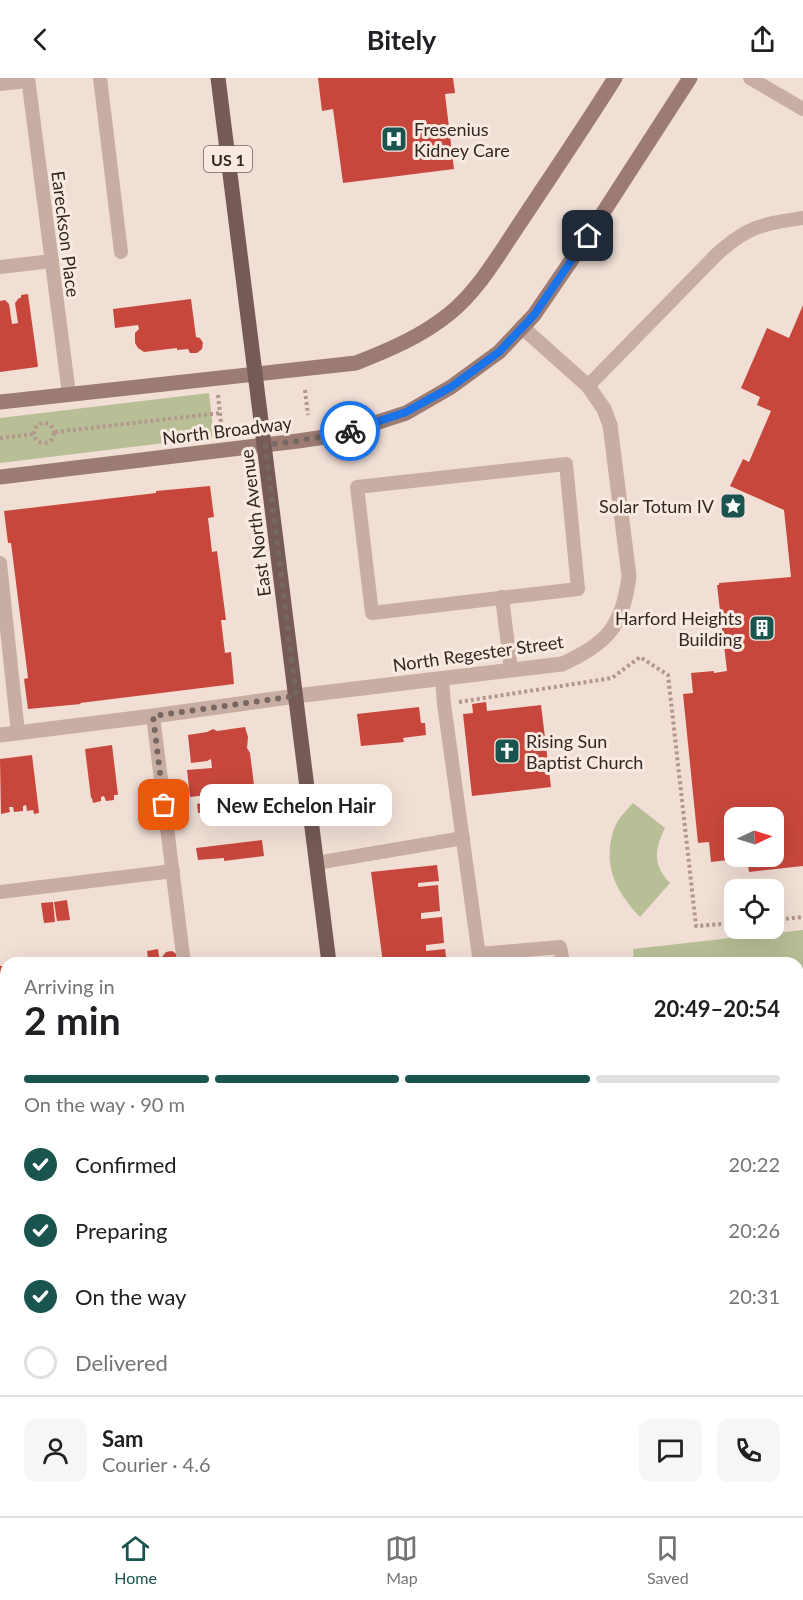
<!DOCTYPE html>
<meta charset="utf-8">
<style>
body{margin:0;font-family:Lato,sans-serif;background:#f6f6f6;color:#202124;height:100vh;display:flex;flex-direction:column;font-size:22px;white-space:nowrap}
*{box-sizing:border-box;margin:0}
p{font-size:20px;color:#757577}
.icon{flex:none;width:33px;height:33px;fill:none;stroke:currentColor;stroke-width:2;stroke-linecap:round;stroke-linejoin:round}
.map{position:relative;flex:1;overflow:hidden}
.details{position:absolute;left:0px;top:879px;width:804px;height:560px;display:flex;flex-direction:column;background:#fff;border-radius:18px 18px 0 0;box-shadow:0 6px 24px #0002}
.details>*{flex:none}
.needle{width:39px;rotate:86deg}
.tools{position:absolute;left:724px;top:729px;display:grid;gap:12px}
.tools a{display:grid;place-items:center;width:60px;height:60px;border-radius:12px;background:#fff;box-shadow:0 6px 24px #0002;font-size:30px}
.pin{position:absolute;display:grid;place-items:center;width:51px;height:51px;color:#fff;margin:-26px;border-radius:12px;box-shadow:0 3px 9px #0006}
.courier{position:absolute;display:grid;place-items:center;width:60px;height:60px;margin:-30px;border:4px solid #1a73e8;border-radius:50%;background:#fff;color:#222;box-shadow:0 2px 8px #0007}
.bubble{position:absolute;height:42px;border-radius:12px;background:#fff;box-shadow:0 6px 24px #0002;font-size:20px;font-weight:700;line-height:42px;text-align:center}
.overview em{font-style:normal;font-weight:700}
.overview div{display:flex;flex-direction:column-reverse}
.overview{display:flex;align-items:center;justify-content:space-between;height:102px;padding:0 24px}
h1{font-size:39px;font-weight:700;line-height:45px}
.bar{display:grid;grid-template-columns:repeat(4,1fr);gap:9px 6px;align-content:center;height:72px;padding:0 24px}
.bar i{height:8px;border-radius:4px;background:#e0e0e0}
.bar .selected{background:#1a544f}
.bar p{grid-column:span 4}
.line{display:flex;align-items:center;gap:15px;padding:0 24px;border-top:2px solid #e0e0e0}
.line div{flex:1}
.round{display:grid;place-items:center;flex:none;width:63px;height:63px;border-radius:12px;background:#f6f6f6}
ol{padding:0 24px;list-style:none}
li{display:flex;align-items:center;gap:18px;height:66px}
li p{margin-inline-start:auto}
li .icon{padding:6px;border-radius:50%;background:#1a544f;color:#fff;stroke-width:4}
li:last-child{color:#757577}
li i{width:33px;height:33px;border:3px solid #e0e0e0;border-radius:50%}
header{display:flex;justify-content:space-between;align-items:center;height:78px;padding:0 24px;background:#fff;font-size:27px;font-weight:700}
.menu{display:flex;justify-content:space-around;align-items:center;height:84px;border-top:2px solid #e0e0e0;background:#fff;font-size:16px;color:#757577}
.menu a{display:grid;justify-items:center;gap:3px}
.menu .selected{color:#1a544f}
.map>svg:first-child{display:block}
.green{fill:#b8bf96}
.building{fill:#c8473c}
.lines{fill:none;stroke-linecap:round;stroke-linejoin:round}
.path{stroke:#b4978c;stroke-width:4;stroke-dasharray:3 3;stroke-linecap:butt}
.service{stroke:#c8ada2;stroke-width:14}
.minor{stroke:#c8ada2;stroke-width:15}
.secondary{stroke:#9c7b73;stroke-width:15}
.primary{stroke:#755a55;stroke-width:15}
.done{stroke:#766762;stroke-width:6;stroke-dasharray:0 10.8}
.route{stroke:#1a73e8;stroke-width:8}
.labels{text-anchor:middle;dominant-baseline:central;stroke-width:6;stroke-linejoin:round;paint-order:stroke}
.shield{fill:#f9eae1;stroke:#6e625d;stroke-width:1.5}
.shield-label{font-size:16px;font-weight:bold;fill:#332724}
.poi-label{font-size:18px;fill:#332724;stroke:#f9eae1;text-anchor:start}
.street-label{font-size:18px;fill:#332724;stroke:#f9eae1}
</style>
<header><svg class="icon" aria-label="back" viewBox="0 0 24 24"><path d="M15 5l-7 7 7 7"/></svg>Bitely<svg class="icon" aria-label="share" viewBox="0 0 24 24"><path d="M12 15V3M7 8l5-5 5 5M5 13v7h14v-7"/></svg></header>
<div class="map">
<svg width="803" height="1438" viewBox="0 0 803 1438">
<rect width="100%" height="100%" fill="#f1dfd5"/>
<g class="green">
<polygon points="209,315 214,359 0,385 0,340"/>
<path d="M633,725L665,750C654,772 653,787 670,805L640,839C621,819 607,797 610,769C611,761 613,750 618,743C622,736 628,731 633,725Z"/>
<polygon points="803,852 803,1141 798,1141 798,885 634,885 633,871"/>
</g>
<g class="building">
<polygon points="318,0 453,0 455,15 445,16 454,91 343,105 333,31 322,33"/>
<polygon points="28,216 38,288 37,289 0,294 0,223 5,222 9,226 12,246 18,245 15,225 19,220 21,220 21,217"/>
<polygon points="191,221 196,259 200,260 203,265 202,271 197,275 190,275 188,271 177,272 177,270 144,274 138,270 135,265 135,255 139,251 138,247 115,250 113,231"/>
<polygon points="803,227 803,788 749,794 747,778 774,778 774,740 735,740 735,778 745,778 745,780 711,784 709,764 698,765 683,616 693,615 691,595 714,593 714,595 727,593 717,507 719,507 719,505 791,499 784,432 730,408 743,381 749,384 771,333 757,327 760,319 741,310 767,250 789,260"/>
<polygon points="210,408 214,439 208,440 212,474 217,473 226,542 221,542 225,575 231,574 234,606 80,625 81,626 28,631 24,601 28,600 11,465 8,465 4,433 156,415 156,413"/>
<polygon points="486,624 487,633 541,627 551,709 472,718 463,636 473,635 472,626"/>
<polygon points="419,629 421,645 425,645 426,657 403,660 404,664 361,668 357,636"/>
<polygon points="245,649 248,659 247,670 250,675 257,731 203,737 203,735 198,735 197,726 217,722 216,716 190,719 187,692 212,690 211,681 207,683 191,685 188,657 207,654 213,651 217,653"/>
<polygon points="112,667 118,717 114,717 114,722 106,723 104,718 101,719 101,723 93,725 92,720 91,720 85,671"/>
<polygon points="32,677 39,735 34,736 33,732 27,733 26,727 23,728 23,733 14,734 13,729 9,729 10,734 1,736 0,681"/>
<polygon points="262,762 264,778 224,783 224,780 198,782 196,770"/>
<polygon points="437,787 439,803 418,805 418,809 438,807 440,833 421,835 421,841 442,839 444,865 426,867 426,873 445,871 447,885 383,885 371,794"/>
<polygon points="67,822 70,842 57,843 54,824"/>
<polygon points="53,824 55,844 44,845 41,825"/>
<polygon points="158,871 160,885 136,885 136,882 148,881 147,873"/>
<polygon points="172,873 178,877 179,885 163,885 162,879 166,874"/>
<polygon points="118,880 118,885 107,885 107,881"/>
<polygon points="73,882 73,885 58,885 58,884"/>
<polygon points="0,888 3,888 5,899 6,899 6,956 0,957"/>
<polygon points="6,1028 6,1087 3,1087 0,1082 0,1029"/>
<rect x="798" y="1162" width="5" height="21"/>
<polygon points="798,1197 803,1197 803,1248 798,1249"/>
<polygon points="6,1299 6,1357 0,1358 0,1300"/>
<polygon points="803,1360 803,1438 780,1438 779,1432 798,1432 798,1361"/>
<polygon points="6,1430 6,1432 107,1432 107,1438 0,1438 0,1431"/>
<polygon points="129,1432 248,1432 248,1438 130,1438"/>
<polygon points="345,1432 346,1438 283,1438 283,1433"/>
<polygon points="474,1432 548,1432 548,1434 516,1438 475,1438"/>
<polygon points="591,1432 609,1432 610,1438 591,1438"/>
<polygon points="662,1432 715,1432 716,1438 663,1438"/>
</g>
<g class="lines">
<g class="path">
<polyline points="305,312 308,337"/>
<polyline points="218,317 222,354"/>
<circle cx="44" cy="355" r="10"/>
<polyline points="55,354 220,335"/>
<polyline points="0,360 34,356"/>
<polyline points="459,624 612,600 640,579 668,597 696,848 735,845"/>
<polyline points="774,842 803,839"/>
</g>
<g class="service">
<polyline points="28,0 69,316"/>
<polyline points="100,0 121,174"/>
<polyline points="750,0 803,31"/>
<polyline points="0,6 28,3"/>
<polyline points="0,189 52,183"/>
<path d="M588,308L717,176C726,168 736,160 747,154C764,145 784,143 803,140"/>
<polygon points="566,386 578,511 372,535 357,409"/>
<polyline points="0,485 18,655"/>
<polyline points="502,519 511,592"/>
<polyline points="442,601 444,626 480,885"/>
<polyline points="153,638 184,885"/>
<polyline points="316,785 463,760"/>
<polyline points="0,814 173,793"/>
<polyline points="479,876 560,869 563,885"/>
<polyline points="0,1113 6,1113"/>
<polyline points="798,1157 803,1156"/>
<polyline points="0,1191 6,1190"/>
<polyline points="0,1271 6,1271"/>
<polyline points="117,1432 118,1438"/>
<polyline points="253,1432 254,1438"/>
<polyline points="581,1432 582,1438"/>
</g>
<g class="minor">
<path d="M0,657L153,638L296,618L562,586C607,566 623,548 629,498L610,347L604,331L588,308L522,249"/>
<polyline points="0,991 6,990"/>
<polyline points="746,1432 747,1438"/>
</g>
<g class="secondary">
<path d="M0,324L356,285C389,272 422,258 449,236C480,211 500,174 522,142C553,95 585,48 615,0"/>
<polyline points="0,399 298,363 338,357 406,335 451,309 499,274 534,237 588,158 690,0"/>
<polyline points="798,1301 803,1300"/>
</g>
<g class="primary">
<polyline points="218,0 329,885"/>
<polyline points="0,1396 6,1395"/>
<polyline points="398,1432 398,1438"/>
</g>
</g>
<g class="lines">
<polyline class="done" points="164,727 153,638 296,618 265,367 298,363 350,353"/>
<polyline class="route" points="350,353 406,334 451,309 499,274 534,237 588,158"/>
</g>
<defs>
<g id="hospital-square" transform="scale(1.35)"><rect x="-9" y="-9" width="18" height="18" rx="4" fill="#1a544f" stroke="#f9eae1"/><path d="M-5-5h3v3.5h4V-5h3V5h-3V1.5h-4V5h-3Z" fill="#fff"/></g>
<g id="sight-square" transform="scale(1.35)"><rect x="-9" y="-9" width="18" height="18" rx="4" fill="#1a544f" stroke="#f9eae1"/><path d="M0-6L1.8-2.2L6-1.7L2.9 1.2L3.7 5.4L0 3.3L-3.7 5.4L-2.9 1.2L-6-1.7L-1.8-2.2Z" fill="#fff"/></g>
<g id="building-square" transform="scale(1.35)"><rect x="-9" y="-9" width="18" height="18" rx="4" fill="#1a544f" stroke="#f9eae1"/><path d="M-4-6H4V6H1V3H-1V6H-4ZM-2.5-4.3h1.7v1.8h-1.7ZM.8-4.3h1.7v1.8H.8ZM-2.5-1h1.7V.8h-1.7ZM.8-1h1.7V.8H.8Z" fill="#fff"/></g>
<g id="church-square" transform="scale(1.35)"><rect x="-9" y="-9" width="18" height="18" rx="4" fill="#1a544f" stroke="#f9eae1"/><path d="M-1.2-6h2.4v3.5h3.3v2.4h-3.3V6h-2.4V-.1h-3.3v-2.4h3.3Z" fill="#fff"/></g>
</defs>
<g fill-rule="evenodd">
<use href="#hospital-square" x="394" y="61"/>
<use href="#sight-square" x="733" y="428"/>
<use href="#building-square" x="762" y="550"/>
<use href="#church-square" x="507" y="673"/>
</g>
<g class="labels">
<rect class="shield" x="204" y="68" width="48" height="26" rx="4.5"/>
<g class="shield-label">
<text x="228" y="81">US 1</text>
</g>
<g class="poi-label">
<text x="414" y="51">Fresenius<tspan x="414" dy="21">Kidney Care</tspan></text>
<text x="714" y="428" text-anchor="end">Solar Totum IV</text>
<text x="742" y="540" text-anchor="end">Harford Heights<tspan x="742" dy="21">Building</tspan></text>
<text x="526" y="663">Rising Sun<tspan x="526" dy="21">Baptist Church</tspan></text>
</g>
<g class="street-label">
<text transform="translate(66 156) rotate(83)">Eareckson Place</text>
<text transform="translate(227 352) rotate(-7)">North Broadway</text>
<text transform="translate(255 445) rotate(-97)">East North Avenue</text>
<text transform="translate(478 575) rotate(-8)">North Regester Street</text>
</g>
</g>
</svg>
<div class="tools">
<a><svg class="needle" viewBox="-14 -14 28 28"><path d="M0-13l5 13h-10z" fill="#e53935"/><path d="M0 13l5-13h-10z" fill="#757577"/></svg></a>
<a><svg class="icon" aria-label="locate" viewBox="0 0 24 24"><circle cx="12" cy="12" r="6"/><path d="M12 2v4M12 18v4M2 12h4M18 12h4"/></svg></a>
</div>
<div class="pin" style="left:164px;top:727px;background:#ea580c"><svg class="icon" aria-label="bag" viewBox="0 0 24 24"><path d="M5 8h14l-1 12H6zM9 8a3 3 0 0 1 6 0"/></svg></div>
<div class="pin" style="left:588px;top:158px;background:#1f2937"><svg class="icon" aria-label="home" viewBox="0 0 24 24"><path d="M3 11l9-7 9 7M6 9v11h12V9"/></svg></div>
<div class="courier" style="left:350px;top:353px"><svg class="icon" aria-label="bike" viewBox="0 0 24 24"><circle cx="6" cy="16" r="4"/><circle cx="18" cy="16" r="4"/><path d="M6 16l4-8h5l3 8M10 8l3 8H6M13 5h3"/></svg></div>
<div class="bubble" style="left:200px;top:706px;width:192px">New Echelon Hair</div>
<section class="details">
<div class="overview"><div><h1>2 min</h1><p>Arriving in</p></div><em>20:49–20:54</em></div>
<div class="bar"><i class="selected"></i><i class="selected"></i><i class="selected"></i><i></i><p>On the way · 90 m</p></div>
<ol>
<li><svg class="icon" aria-label="check" viewBox="0 0 24 24"><path d="M5 12l5 5 9-10"/></svg>Confirmed<p>20:22</p></li>
<li><svg class="icon" aria-label="check" viewBox="0 0 24 24"><path d="M5 12l5 5 9-10"/></svg>Preparing<p>20:26</p></li>
<li><svg class="icon" aria-label="check" viewBox="0 0 24 24"><path d="M5 12l5 5 9-10"/></svg>On the way<p>20:31</p></li>
<li><i></i>Delivered</li>
</ol>
<div class="line" style="height:108px"><a class="round"><svg class="icon" aria-label="person" viewBox="0 0 24 24"><circle cx="12" cy="8" r="4"/><path d="M4 21q1-7 8-7t8 7"/></svg></a><div><b>Sam</b><p>Courier · 4.6</p></div><a class="round"><svg class="icon" aria-label="chat" viewBox="0 0 24 24"><path d="M4 5h16v11H9l-5 4z"/></svg></a><a class="round"><svg class="icon" aria-label="phone" viewBox="0 0 24 24"><path d="M5 4h4l2 5-3 2q2 4 5 5l2-3 5 2v4C11 20 4 13 5 4z"/></svg></a></div>
</section>
</div>
<nav class="menu">
<a class="selected"><svg class="icon" aria-label="home" viewBox="0 0 24 24"><path d="M3 11l9-7 9 7M6 9v11h12V9"/></svg>Home</a>
<a><svg class="icon" aria-label="map" viewBox="0 0 24 24"><path d="M3 6l6-2 6 2 6-2v14l-6 2-6-2-6 2zM9 4v14M15 6v14"/></svg>Map</a>
<a><svg class="icon" aria-label="saved" viewBox="0 0 24 24"><path d="M7 4h10v16l-5-4-5 4z"/></svg>Saved</a>
</nav>
